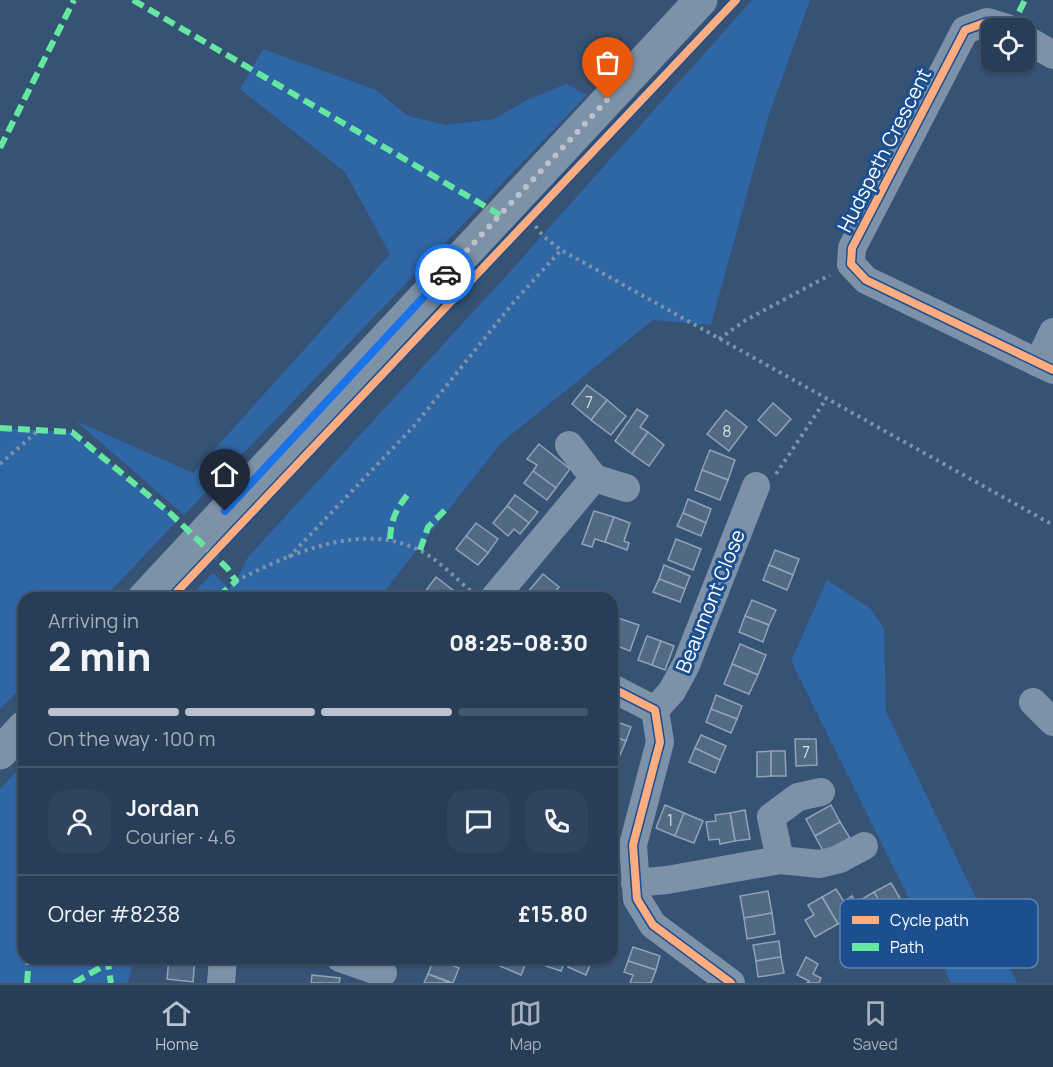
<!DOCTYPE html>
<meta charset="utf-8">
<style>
body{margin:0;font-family:Manrope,sans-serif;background:#30455d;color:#f1f3f6;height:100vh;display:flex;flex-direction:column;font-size:22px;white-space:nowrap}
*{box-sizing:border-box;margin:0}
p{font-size:20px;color:#a5aeba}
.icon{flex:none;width:33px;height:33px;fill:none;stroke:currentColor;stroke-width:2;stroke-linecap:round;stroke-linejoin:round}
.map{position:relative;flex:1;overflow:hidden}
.sheet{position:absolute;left:18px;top:592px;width:600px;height:372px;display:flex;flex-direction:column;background:#283e57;border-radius:18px;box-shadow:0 2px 4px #0004,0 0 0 2px #44576d}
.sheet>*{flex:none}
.tools{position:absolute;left:981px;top:18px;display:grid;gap:12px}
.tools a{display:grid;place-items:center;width:54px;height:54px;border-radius:12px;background:#283e57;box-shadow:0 2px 4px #0004,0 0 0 2px #44576d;font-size:30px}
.pin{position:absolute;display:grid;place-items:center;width:51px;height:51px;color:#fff;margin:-62px -26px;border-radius:50% 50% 50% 0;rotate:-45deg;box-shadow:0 0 6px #0007}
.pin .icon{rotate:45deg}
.courier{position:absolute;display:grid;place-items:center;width:60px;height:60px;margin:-30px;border:4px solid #1a73e8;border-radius:50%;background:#fff;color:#222;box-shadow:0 2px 8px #0007}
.summary em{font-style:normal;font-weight:800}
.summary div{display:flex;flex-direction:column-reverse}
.summary{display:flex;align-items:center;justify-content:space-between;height:102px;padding:0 30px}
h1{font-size:39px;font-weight:800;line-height:45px}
.bar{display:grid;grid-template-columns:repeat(4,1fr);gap:9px 6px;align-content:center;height:72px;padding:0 30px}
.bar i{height:8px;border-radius:4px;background:#44576d}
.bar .active{background:#b9c2ce}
.bar p{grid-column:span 4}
.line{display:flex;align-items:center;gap:15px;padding:0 30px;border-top:2px solid #44576d}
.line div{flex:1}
.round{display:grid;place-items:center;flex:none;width:63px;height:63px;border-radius:18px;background:#30455d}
.menu{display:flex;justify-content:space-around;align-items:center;height:84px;border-top:2px solid #44576d;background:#283e57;font-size:16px;color:#a5aeba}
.menu a{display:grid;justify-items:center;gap:3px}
.menu .active{color:#b9c2ce}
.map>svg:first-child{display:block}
.green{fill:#2f66a5}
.building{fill:#526984;stroke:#92a2b6;stroke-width:1.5}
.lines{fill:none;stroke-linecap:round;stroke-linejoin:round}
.path{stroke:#7d92a8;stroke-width:4;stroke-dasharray:3 4.5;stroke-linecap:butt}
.minor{stroke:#7d92a8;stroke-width:28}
.highway{stroke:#7e92a7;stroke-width:33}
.quiet{stroke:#66e7a1;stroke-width:6;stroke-dasharray:12 6;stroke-linecap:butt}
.cycleway-casing{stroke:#1b4f8f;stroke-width:11}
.cycleway{stroke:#ffac80;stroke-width:8}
.done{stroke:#b9c2ce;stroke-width:6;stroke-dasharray:0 10.8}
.route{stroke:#1a73e8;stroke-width:8}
.labels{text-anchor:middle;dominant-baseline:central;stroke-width:6;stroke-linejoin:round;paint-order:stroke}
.number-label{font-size:16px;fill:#d4dae0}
.street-label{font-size:20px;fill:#fff;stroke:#1b4f8f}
.key{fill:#1b4f8f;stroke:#5f84b1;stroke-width:1.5}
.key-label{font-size:16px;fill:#fff}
</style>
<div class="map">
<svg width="1053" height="983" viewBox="0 0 1053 983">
<rect width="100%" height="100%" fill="#365274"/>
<g class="green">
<polygon points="752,0 810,0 768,117 711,325 653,320 501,443 379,598 188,598 213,573 229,588 236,581 248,557 507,275"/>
<polygon points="263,49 376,90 408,116 446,125 494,119 529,99 566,84 587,95 184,515 76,421 193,473 390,254 345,172 240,89"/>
<polygon points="0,428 72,432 171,514 176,522 104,598 24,598 24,684 0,709"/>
<polygon points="827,580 871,609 884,629 886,712 1017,983 951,983 791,661"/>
<polygon points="24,763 24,958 133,959 128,983 0,983 0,789"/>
</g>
<g class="building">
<polygon points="587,385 607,400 591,420 572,404"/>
<polygon points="607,400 626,416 611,435 591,420"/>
<polygon points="773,403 791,419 776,436 758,420"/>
<polygon points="637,409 648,416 640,427 648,432 632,454 615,441"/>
<polygon points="726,410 747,427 729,451 707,434"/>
<polygon points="648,432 664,445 649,466 632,454"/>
<polygon points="539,444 570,469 556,488 533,471 537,465 527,459"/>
<polygon points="710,450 735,460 728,480 702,470"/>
<polygon points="702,470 728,480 720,500 695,490"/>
<polygon points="533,471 556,488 547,500 524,483"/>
<polygon points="515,495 538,512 529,523 507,506"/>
<polygon points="688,499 711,509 706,523 683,513"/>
<polygon points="507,506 529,523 520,534 514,529 508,536 493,523"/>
<polygon points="594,511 614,517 605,542 595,539 592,547 582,544"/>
<polygon points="683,513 706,523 701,536 677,526"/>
<polygon points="614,517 630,523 624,541 629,543 627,550 605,542"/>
<polygon points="476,523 498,539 488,553 466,536"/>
<polygon points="466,536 488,553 478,565 456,549"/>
<polygon points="676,539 701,549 693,570 668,560"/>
<polygon points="775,550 799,559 793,575 769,565"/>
<polygon points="664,565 690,576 685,589 659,579"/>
<polygon points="769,565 793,575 787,590 763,580"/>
<polygon points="543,574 559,587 550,598 533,598 527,593"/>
<polygon points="436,577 458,594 455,598 421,597"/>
<polygon points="659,579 685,589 680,602 653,592"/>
<polygon points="752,600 776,610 769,625 745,616"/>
<polygon points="612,616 639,625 630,651 612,644"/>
<polygon points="745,616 769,625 763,642 739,632"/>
<polygon points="647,636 661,641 652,665 638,660"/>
<polygon points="661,641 674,646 665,670 652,665"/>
<polygon points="740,644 766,655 758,675 732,664"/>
<polygon points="732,664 758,675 749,694 724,684"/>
<polygon points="716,695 742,706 737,719 711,709"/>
<polygon points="711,709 737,719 731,733 706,722"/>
<polygon points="612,720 631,727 626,741 612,736"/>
<polygon points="701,735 726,746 720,760 695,748"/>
<polygon points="612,736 626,741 620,755 612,752"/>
<polygon points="795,739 816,739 817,765 796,766"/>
<polygon points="695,748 720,760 715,773 689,762"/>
<polygon points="771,751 771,776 757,777 757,752"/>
<polygon points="771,751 785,751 786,776 771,776"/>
<polygon points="665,805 684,813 675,836 656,828"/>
<polygon points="831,805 840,822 815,836 806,819"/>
<polygon points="745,810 750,839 735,841 730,813"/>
<polygon points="684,813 703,821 694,843 675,836"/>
<polygon points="730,813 735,841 720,844 719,839 709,840 706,822 716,821 715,815"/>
<polygon points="840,822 850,838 824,852 815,836"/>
<polygon points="891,883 904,905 887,915 874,892"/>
<polygon points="836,889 844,902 852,896 863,919 855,923 852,916 838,924 822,897"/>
<polygon points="768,891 772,913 744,918 740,896"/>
<polygon points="874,892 887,915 870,924 857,902"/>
<polygon points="822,897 838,924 815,937 805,920 814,915 808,905"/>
<polygon points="772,913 775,934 747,939 744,918"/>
<polygon points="779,941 781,957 756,961 753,945"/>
<polygon points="633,947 660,956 656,970 628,961"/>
<polygon points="781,957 784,973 758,977 756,961"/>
<polygon points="806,957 818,964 813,974 821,978 819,983 807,983 809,981 797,975"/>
<polygon points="169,958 195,958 193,982 167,979"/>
<polygon points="434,958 459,968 453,983 428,974"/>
<polygon points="503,958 528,958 521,975 500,966"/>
<polygon points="542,958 566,958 561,971 540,964"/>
<polygon points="572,958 593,958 586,975 568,967"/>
<polygon points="628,961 656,970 651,983 630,983 633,975 624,972"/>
<polygon points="428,974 450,983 424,983"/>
<polygon points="312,975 340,978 339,983 311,983"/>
</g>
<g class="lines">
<g class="path">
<polyline points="531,220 543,236 561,250 1053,525"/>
<polyline points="719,339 746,320 830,275"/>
<polyline points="0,464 40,429"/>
<polyline points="776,474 826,399"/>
<polyline points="289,557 414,426 513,303 561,250"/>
<path d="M236,581C289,554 361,521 419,550C438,559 456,579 472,592"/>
</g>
<g class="minor">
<polyline points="1007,28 987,22 965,30 852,248 851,264 866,280 1053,370"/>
<polyline points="1024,38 1053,55"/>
<polyline points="1038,363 1053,332"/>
<polyline points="569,445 594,478 626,488"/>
<polyline points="494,598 594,478"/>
<polyline points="612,688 655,710 660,742 633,845 637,899 653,925 731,983"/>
<polyline points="1033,702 1053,722"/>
<polyline points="655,710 672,691 686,665 756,486"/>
<polyline points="780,860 771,817 798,797 821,792"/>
<polyline points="635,883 667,880 780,860 820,864 840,859 864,846"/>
<polyline points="340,958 383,973"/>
<polyline points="221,983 223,958"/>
</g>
<g class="highway">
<polyline points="144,598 701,0"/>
<polyline points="0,753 24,727"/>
</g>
<g class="quiet">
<polyline points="133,0 500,215"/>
<polyline points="1011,28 1025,0"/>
<polyline points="0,148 74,0"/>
<polyline points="0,428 72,432 171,514 227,568 236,581 217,598"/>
<path d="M390,539C391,518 397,508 409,493"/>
<polyline points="420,550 428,527 446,509"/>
<polyline points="110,958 108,963 111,983"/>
<polyline points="27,983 29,958"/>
<polyline points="74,983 108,963"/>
</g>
<g class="cycleway-casing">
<g id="cycleway">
<polyline points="1007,28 987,22 965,30 852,248 851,264 866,280 1053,370"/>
<polyline points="171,598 736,0"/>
<polyline points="612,688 655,710 660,742 633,845 637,899 653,925 731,983"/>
</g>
</g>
<use href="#cycleway" class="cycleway"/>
</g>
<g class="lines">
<polyline class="done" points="445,274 608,99"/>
<polyline class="route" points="225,511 445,274"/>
</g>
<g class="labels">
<g class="number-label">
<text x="589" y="402">7</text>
<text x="727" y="431">8</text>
<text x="806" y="752">7</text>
<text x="670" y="820">1</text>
</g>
<g class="street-label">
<text transform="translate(884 150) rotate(-63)">Hudspeth Crescent</text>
<text transform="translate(710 601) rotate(-68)">Beaumont Close</text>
</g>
</g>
<rect x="840" y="899" width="198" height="69" rx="9" class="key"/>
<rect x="852" y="916" width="27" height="8" fill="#ffac80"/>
<rect x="852" y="943" width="27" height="8" fill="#66e7a1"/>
<g class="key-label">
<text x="890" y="926">Cycle path</text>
<text x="890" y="953">Path</text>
</g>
</svg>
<div class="tools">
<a><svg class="icon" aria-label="locate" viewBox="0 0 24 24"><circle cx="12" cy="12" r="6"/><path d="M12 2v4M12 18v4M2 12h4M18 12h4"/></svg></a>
</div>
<div class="pin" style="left:608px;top:99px;background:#ea580c"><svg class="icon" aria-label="bag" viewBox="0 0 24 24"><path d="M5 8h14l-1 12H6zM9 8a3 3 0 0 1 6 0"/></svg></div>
<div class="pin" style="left:225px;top:511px;background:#1f2937"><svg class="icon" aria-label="home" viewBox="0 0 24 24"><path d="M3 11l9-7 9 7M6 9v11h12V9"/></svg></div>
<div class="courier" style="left:445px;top:274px"><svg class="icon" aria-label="car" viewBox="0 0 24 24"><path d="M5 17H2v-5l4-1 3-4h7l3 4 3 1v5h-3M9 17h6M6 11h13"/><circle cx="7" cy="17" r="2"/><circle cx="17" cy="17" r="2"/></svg></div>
<section class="sheet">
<div class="summary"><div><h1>2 min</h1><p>Arriving in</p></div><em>08:25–08:30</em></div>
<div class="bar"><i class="active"></i><i class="active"></i><i class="active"></i><i></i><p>On the way · 100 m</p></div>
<div class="line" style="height:108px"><a class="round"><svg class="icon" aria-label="person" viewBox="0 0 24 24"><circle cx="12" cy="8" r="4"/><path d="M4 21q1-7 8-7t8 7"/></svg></a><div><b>Jordan</b><p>Courier · 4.6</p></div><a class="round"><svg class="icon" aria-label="chat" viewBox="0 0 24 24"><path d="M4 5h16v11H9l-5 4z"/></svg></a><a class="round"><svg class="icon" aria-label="phone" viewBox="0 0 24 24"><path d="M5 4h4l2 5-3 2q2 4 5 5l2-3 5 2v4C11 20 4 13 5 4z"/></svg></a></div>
<div class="line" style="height:78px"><div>Order #8238</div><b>£15.80</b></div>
</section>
</div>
<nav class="menu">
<a class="active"><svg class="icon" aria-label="home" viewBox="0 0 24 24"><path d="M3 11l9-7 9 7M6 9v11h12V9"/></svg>Home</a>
<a><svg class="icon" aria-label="map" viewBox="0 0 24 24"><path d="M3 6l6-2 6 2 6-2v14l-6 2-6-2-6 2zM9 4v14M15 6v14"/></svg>Map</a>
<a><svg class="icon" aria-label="saved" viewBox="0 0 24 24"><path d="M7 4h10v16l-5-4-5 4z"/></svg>Saved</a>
</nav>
